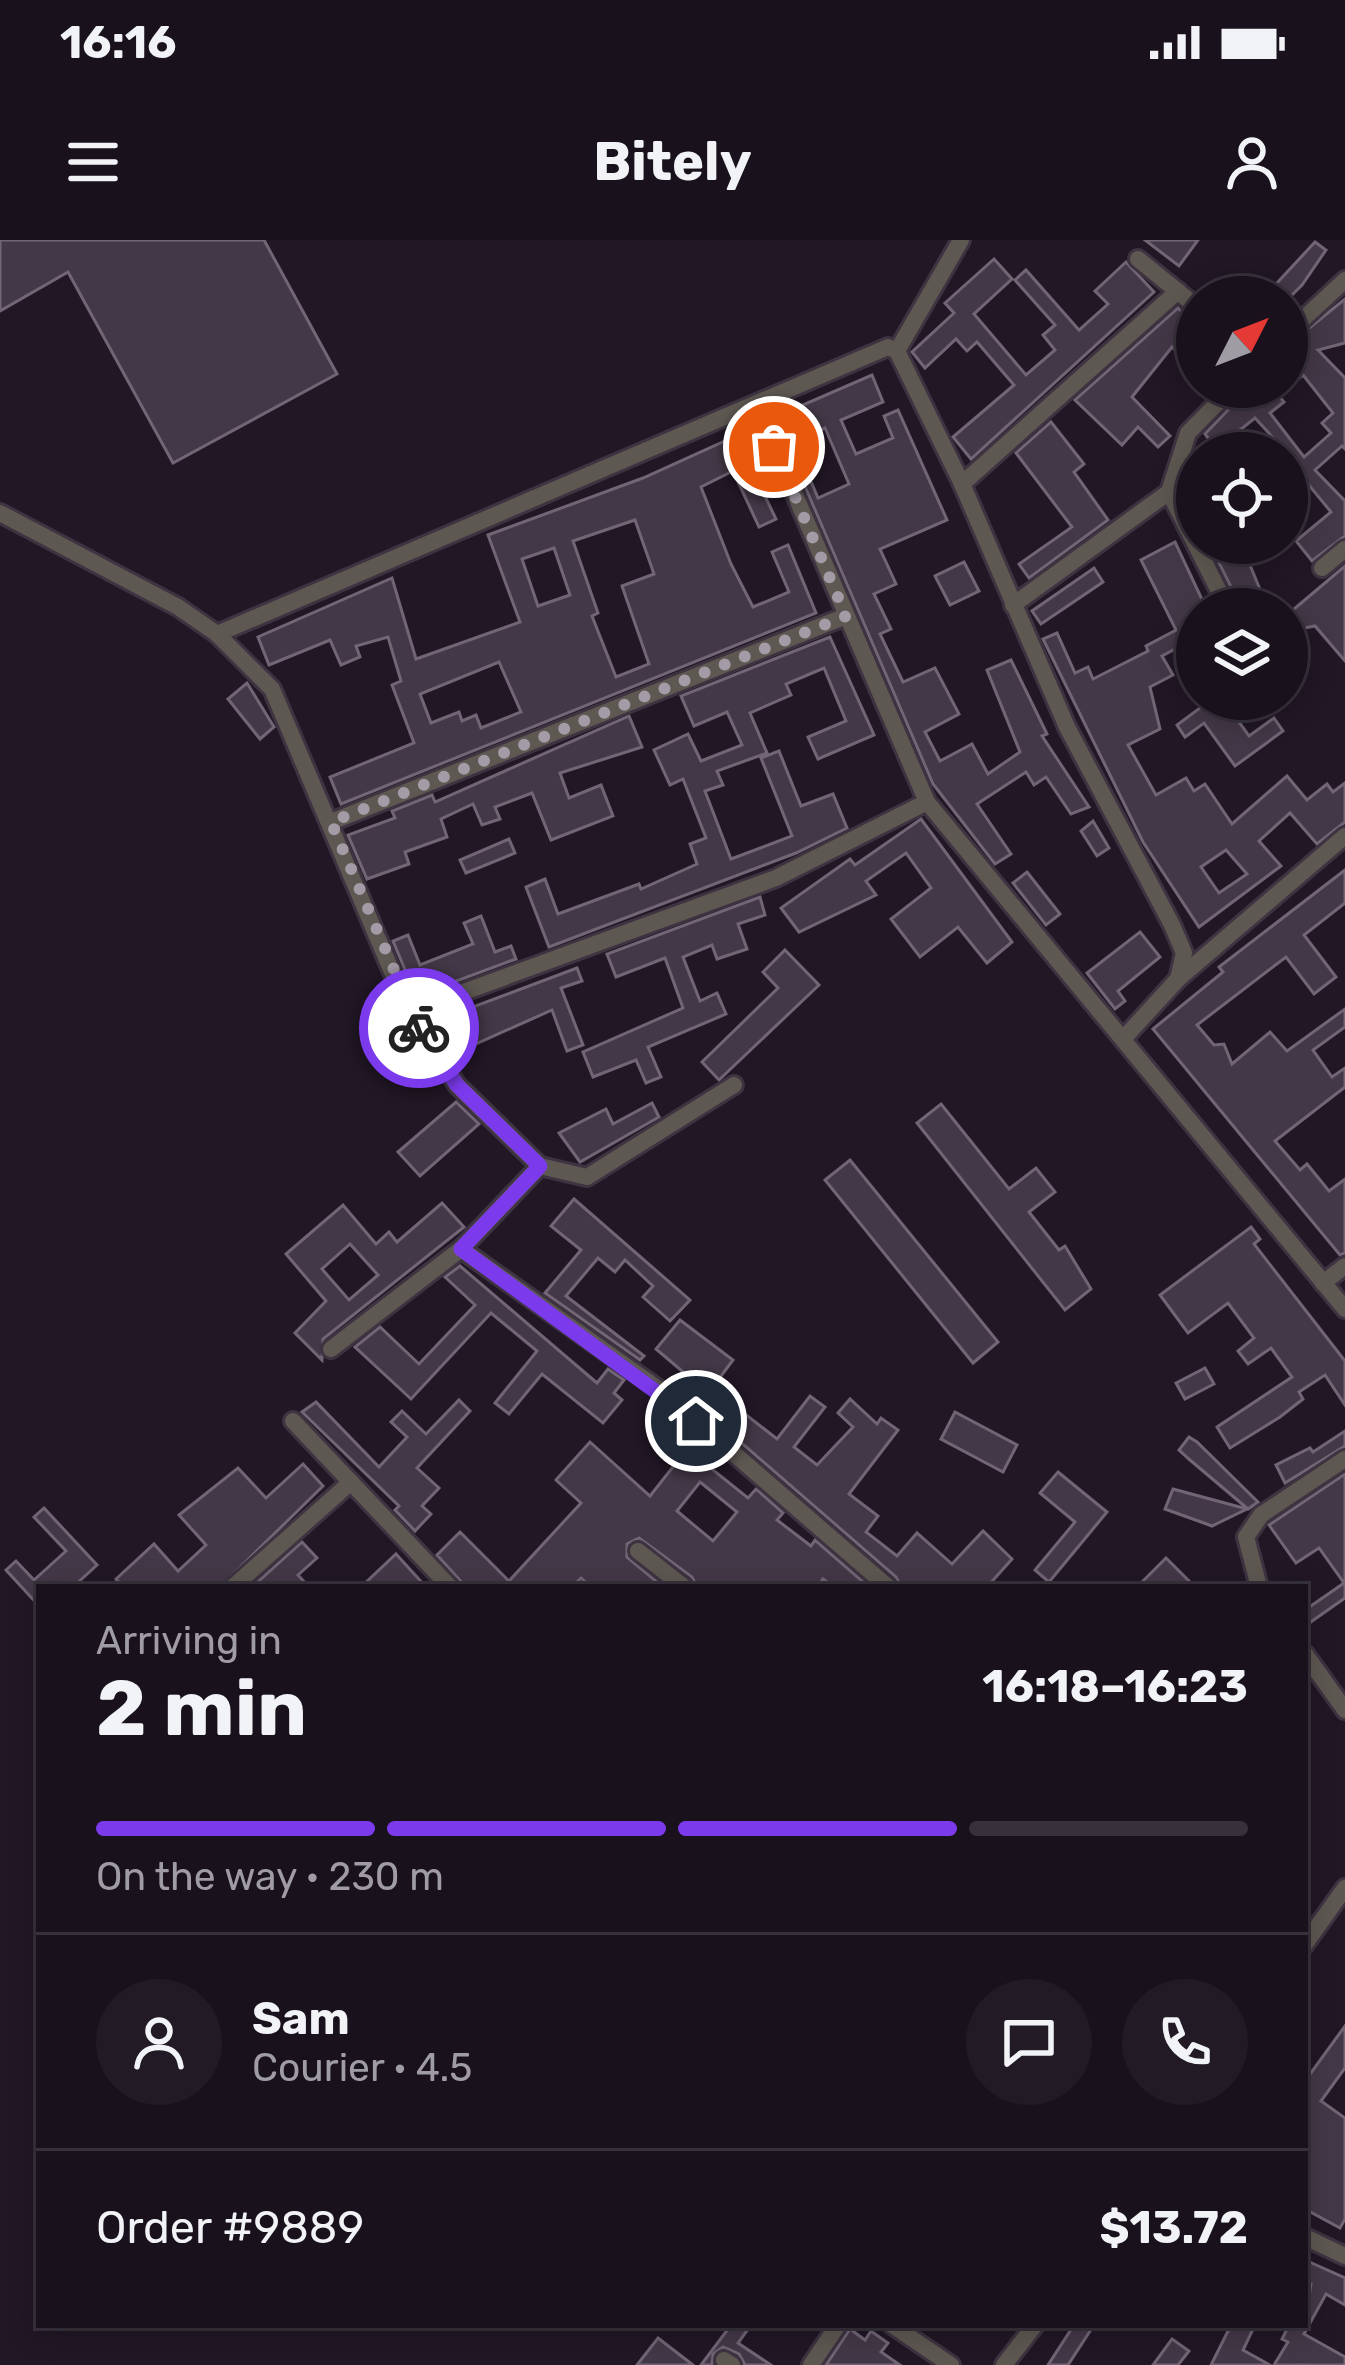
<!DOCTYPE html>
<meta charset="utf-8">
<style>
body{margin:0;font-family:Rubik,sans-serif;background:#221a25;color:#f1f3f6;height:100vh;display:flex;flex-direction:column;font-size:45px;white-space:nowrap}
*{box-sizing:border-box;margin:0}
p{font-size:39px;color:#9f9da3}
.icon{flex:none;width:66px;height:66px;fill:none;stroke:currentColor;stroke-width:2;stroke-linecap:round;stroke-linejoin:round}
.map{position:relative;flex:1;overflow:hidden}
.panel{position:absolute;left:36px;top:1344px;width:1272px;height:744px;display:flex;flex-direction:column;background:#19111c;border-radius:0px;box-shadow:0 6px 30px #0003,0 0 0 3px #37313b}
.panel>*{flex:none}
.needle{width:78px;rotate:48deg}
.buttons{position:absolute;left:1176px;top:36px;display:grid;gap:24px}
.buttons a{display:grid;place-items:center;width:132px;height:132px;border-radius:50%;background:#19111c;box-shadow:0 6px 30px #0003,0 0 0 3px #37313b;font-size:60px}
.pin{position:absolute;display:grid;place-items:center;width:102px;height:102px;color:#fff;margin:-51px;border:6px solid #fff;border-radius:50%;box-shadow:0 3px 12px #0007}
.courier{position:absolute;display:grid;place-items:center;width:120px;height:120px;margin:-60px;border:9px solid #7c3aed;border-radius:50%;background:#fff;color:#222;box-shadow:0 3px 15px #0007}
.head em{font-style:normal;font-weight:700}
.head div{display:flex;flex-direction:column-reverse}
.head{display:flex;align-items:center;justify-content:space-between;height:204px;padding:0 60px}
h1{font-size:78px;font-weight:700;line-height:90px}
.bar{display:grid;grid-template-columns:repeat(4,1fr);gap:18px 12px;align-content:center;height:144px;padding:0 60px}
.bar i{height:15px;border-radius:9px;background:#37313b}
.bar .active{background:#7c3aed}
.bar p{grid-column:span 4}
.line{display:flex;align-items:center;gap:30px;padding:0 60px;border-top:3px solid #37313b}
.line div{flex:1}
.round{display:grid;place-items:center;flex:none;width:126px;height:126px;border-radius:63px;background:#221a25}
.status{display:flex;justify-content:space-between;align-items:center;height:84px;padding:0 60px;background:#19111c;direction:ltr}
.status svg{height:33px;fill:currentColor}
header{display:flex;justify-content:space-between;align-items:center;height:156px;padding:0 60px;background:#19111c;font-size:54px;font-weight:700}
.map>svg:first-child{display:block}
.building{fill:#433847;stroke:#716576;stroke-width:3;fill-rule:evenodd}
.lines{fill:none;stroke-linecap:round;stroke-linejoin:round}
.minor-casing{stroke:#3d3341;stroke-width:22}
.minor{stroke:#5e5852;stroke-width:16}
.done{stroke:#a39ba6;stroke-width:12;stroke-dasharray:0 21.6}
.route{stroke:#7c3aed;stroke-width:15}
</style>
<div class="status"><b>16:16</b><svg viewBox="0 0 49 12"><path d="M0 12V9h3v3zM5 12V6h3v6zM10 12V3h3v9zM15 12V0h3v12zM26 1h20v11H26zM47 4h2v5h-2z"/></svg></div>
<header><svg class="icon" aria-label="menu" viewBox="0 0 24 24"><path d="M4 6h16M4 12h16M4 18h16"/></svg>Bitely<svg class="icon" aria-label="person" viewBox="0 0 24 24"><circle cx="12" cy="8" r="4"/><path d="M4 21q1-7 8-7t8 7"/></svg></header>
<div class="map">
<svg width="1345" height="2125" viewBox="0 0 1345 2125">
<rect width="100%" height="100%" fill="#211725"/>
<g class="building">
<polygon points="0,0 264,0 337,134 173,223 68,32 0,71"/>
<polygon points="1145,0 1198,0 1179,26"/>
<polygon points="1315,2 1326,10 1302,45 1290,57 1264,57"/>
<polygon points="994,19 1012,39 974,74 1026,135 1055,110 1043,95 1055,85 1015,40 1026,30 1079,90 1108,64 1095,51 1126,22 1154,52 971,219 953,197 1014,145 977,102 967,111 956,99 925,128 912,112 954,73 945,63"/>
<path d="M1345,59V103L1318,110L1345,138V209L1342,206L1315,230L1345,261V296L1312,321L1296,301L1331,272L1299,233L1287,243V213L1255,178L1216,209L1205,194L1250,147H1287V106ZM1303,135L1333,173L1322,183L1331,193L1304,217L1270,173L1284,162L1278,155Z"/>
<polygon points="1178,68 1197,88 1197,133 1172,107 1132,157 1170,196 1158,207 1138,187 1122,205 1075,160"/>
<path d="M872,135L883,162L841,180L856,214L893,198L884,176L898,170L947,280L880,309L896,344L874,354L891,389L880,394L903,442L935,428L959,474L925,492L940,521L972,504L988,534L1020,512L987,430L1011,420L1047,494L1042,496L1089,567L1071,574L1046,537L1034,545L1026,532L977,564L1011,614L995,624L933,544L775,177ZM825,188L849,244L818,258L794,201Z"/>
<polygon points="1051,182 1084,224 1074,232 1108,280 1029,338 1019,324 1072,287 1016,213"/>
<path d="M736,196L776,279L759,287L733,231L701,247L731,324L753,367L789,352L772,312L788,305L816,373L341,564L330,537L414,503L392,445L401,441L388,397L356,406L360,417L341,425L330,400L269,425L258,397L392,338L416,419L520,382L488,295L643,238ZM635,280L654,334L622,346L649,424L616,437L592,376L598,373L573,301ZM554,308L570,355L538,366L522,319ZM499,422L521,472L481,488L476,475L462,481L459,472L431,483L420,454Z"/>
<path d="M1175,302L1206,368L1197,369V397L1162,416L1173,435L1150,447L1160,489L1128,505L1156,555L1186,538L1194,551L1205,544L1232,584L1287,536L1307,560L1327,544L1333,552L1345,543V582L1317,604L1290,573L1259,601L1281,626L1199,687L1143,602L1043,399L1057,393L1075,433L1088,427L1093,439L1148,411L1146,406L1176,390L1141,320ZM1226,610L1247,634L1219,653L1201,627Z"/>
<polygon points="1209,303 1241,303 1268,369 1242,369"/>
<polygon points="964,322 979,351 950,365 935,336"/>
<polygon points="1345,326 1345,421 1315,386 1294,390 1287,375"/>
<polygon points="1094,328 1103,342 1041,384 1032,371"/>
<polygon points="830,397 874,495 818,519 808,497 846,481 824,428 786,444 791,455 750,473 767,513 717,531 723,545 705,551 731,619 792,596 761,518 779,511 801,566 833,554 847,588 796,613 549,707 526,647 545,639 558,674 639,644 641,649 697,624 690,604 706,598 683,539 670,545 654,510 688,494 701,521 742,505 727,472 694,486 681,456"/>
<polygon points="247,443 274,487 260,499 228,459"/>
<polygon points="1212,459 1247,459 1231,471 1249,496 1274,478 1283,491 1235,526 1204,483 1185,497 1177,485"/>
<polygon points="629,476 642,507 560,533 569,558 601,545 613,576 551,600 532,553 495,567 500,579 482,585 473,564 441,579 447,597 405,612 409,624 367,639 348,595 395,578 392,571 432,555 435,562"/>
<polygon points="921,579 1012,702 987,723 958,687 920,717 891,679 931,648 906,613 866,641 876,655 799,692 781,668 850,619 855,625"/>
<polygon points="1093,581 1109,608 1097,616 1081,591"/>
<polygon points="509,599 515,613 466,633 460,620"/>
<polygon points="1345,630 1345,663 1304,695 1336,737 1314,754 1286,717 1197,785 1214,805 1224,804 1232,824 1270,792 1287,811 1345,769 1345,787 1313,810 1332,837 1345,828 1345,847 1275,901 1300,930 1307,924 1329,951 1345,939 1345,1013 1340,1015 1153,789 1223,732 1219,727"/>
<polygon points="1027,632 1060,674 1046,685 1013,643"/>
<polygon points="760,657 765,675 738,684 747,709 717,719 712,705 683,717 700,761 717,753 726,774 648,807 661,837 646,843 636,820 593,837 583,812 683,768 665,718 616,737 607,714"/>
<polygon points="481,676 495,712 511,706 516,719 416,756 393,701 408,695 420,725 473,704 464,683"/>
<polygon points="1140,692 1160,717 1118,751 1125,761 1115,769 1087,733"/>
<polygon points="785,710 819,745 719,840 702,822 778,748 763,732"/>
<polygon points="577,728 582,741 561,748 583,805 567,811 552,770 460,811 446,777"/>
<polygon points="456,862 479,884 420,936 398,912"/>
<polygon points="652,863 659,877 580,922 559,893 606,869 613,884"/>
<polygon points="941,864 1009,949 1036,928 1055,952 1029,972 1059,1010 1065,1006 1091,1049 1065,1070 917,883"/>
<polygon points="850,920 998,1102 973,1123 825,940"/>
<polygon points="574,959 690,1060 670,1081 643,1057 653,1046 625,1020 615,1032 598,1018 566,1056 644,1116 640,1120 545,1053 581,1010 551,986"/>
<path d="M442,963L464,987L323,1099L322,1120L295,1093L326,1061L286,1014L343,965L376,1004L389,992L397,1002ZM350,1004L378,1035L349,1060L322,1029Z"/>
<polygon points="1251,987 1260,999 1254,1004 1345,1121 1345,1165 1325,1135 1299,1152 1303,1159 1280,1177 1230,1208 1217,1187 1292,1137 1271,1108 1248,1124 1238,1111 1254,1098 1228,1063 1188,1093 1160,1055"/>
<polygon points="460,1026 597,1143 608,1129 624,1140 614,1153 622,1160 603,1183 542,1134 509,1174 495,1163 537,1111 491,1073 411,1159 355,1107 380,1087 419,1124 475,1065 445,1037"/>
<polygon points="680,1080 733,1120 712,1148 777,1199 810,1156 825,1167 794,1207 817,1225 853,1187 838,1173 850,1159 877,1184 881,1178 898,1190 849,1254 878,1276 866,1292 897,1316 917,1293 952,1324 983,1291 1012,1319 987,1347 901,1347 896,1337 685,1154 695,1142 656,1109"/>
<polygon points="1205,1128 1214,1144 1185,1159 1176,1143"/>
<polygon points="459,1160 470,1171 417,1228 439,1248 422,1266 431,1274 415,1291 395,1270 399,1266 302,1172 316,1162 379,1227 407,1197 391,1182 402,1171 426,1194"/>
<polygon points="955,1172 1017,1205 1003,1232 941,1199"/>
<polygon points="1345,1191 1345,1206 1285,1243 1276,1225 1310,1208 1313,1212"/>
<polygon points="1189,1197 1197,1202 1258,1262 1248,1269 1190,1220 1179,1210"/>
<path d="M590,1202L650,1256L687,1209L748,1258L756,1249L783,1273L777,1280L811,1306L815,1300L869,1347H833L823,1339L817,1347H697L692,1337L639,1298L627,1304V1317L663,1347H591L581,1338L572,1347H466L437,1315L460,1292L509,1341L581,1263L556,1240ZM700,1242L737,1272L713,1301L677,1271Z"/>
<polygon points="303,1224 323,1246 220,1347 123,1347 116,1339 154,1304 178,1331 206,1305 179,1275 238,1228 266,1258"/>
<polygon points="1058,1232 1107,1272 1049,1342 1035,1330 1075,1282 1040,1253"/>
<polygon points="1345,1234 1345,1358 1305,1386 1305,1370 1344,1343 1319,1308 1296,1323 1269,1285"/>
<polygon points="1173,1249 1247,1269 1212,1286 1165,1269"/>
<polygon points="44,1268 97,1325 73,1347 39,1347 39,1366 6,1330 16,1321 34,1340 66,1311 34,1277"/>
<polygon points="302,1302 317,1318 298,1335 309,1347 252,1347"/>
<polygon points="396,1314 426,1347 361,1347"/>
<polygon points="1166,1318 1195,1347 1137,1347"/>
<polygon points="1345,1786 1345,1828 1321,1861 1345,1878 1345,1979 1340,1988 1305,1969 1305,1841"/>
<polygon points="1305,2020 1345,2038 1345,2065 1326,2054 1304,2094 1345,2117 1345,2125 1274,2125 1288,2102 1282,2099 1289,2085 1305,2085 1311,2044 1305,2042"/>
<polygon points="731,2085 751,2085 738,2103 771,2125 745,2125 739,2114 723,2107 713,2114 712,2125 701,2125"/>
<polygon points="1074,2085 1094,2085 1068,2125 1048,2125"/>
<polygon points="1231,2085 1255,2085 1243,2110 1270,2125 1211,2125"/>
<polygon points="850,2089 865,2100 871,2091 888,2103 881,2112 900,2125 826,2125"/>
<polygon points="658,2098 693,2125 637,2125"/>
<polygon points="1172,2099 1189,2111 1178,2125 1153,2125"/>
</g>
<g class="lines">
<g class="minor-casing">
<g id="minor">
<polyline points="1138,19 1197,67"/>
<polyline points="1287,94 1345,40"/>
<polyline points="897,111 961,0"/>
<polyline points="756,164 927,562 1345,1069"/>
<polyline points="962,244 1178,51"/>
<polyline points="1169,252 1228,369"/>
<polyline points="0,273 178,367 217,394 272,449 409,772 457,845 540,926 461,1009 331,1109"/>
<polyline points="1322,328 1345,309"/>
<polyline points="1013,365 1169,252 1188,193 1233,147"/>
<polyline points="217,394 888,107 897,111 962,244 1067,487 1172,685 1184,713 1178,739"/>
<polyline points="331,582 846,376"/>
<polyline points="409,772 776,638 927,562"/>
<polyline points="1124,798 1178,739 1345,596"/>
<polyline points="540,926 587,937 734,845"/>
<polyline points="461,1009 664,1153 888,1347"/>
<polyline points="1323,1043 1345,1026"/>
<polyline points="293,1181 450,1347"/>
<polyline points="638,1311 684,1347"/>
<polyline points="233,1347 351,1242"/>
<polyline points="1259,1347 1246,1297 1261,1275 1345,1219"/>
<polyline points="1305,1414 1345,1470"/>
<polyline points="1305,1704 1345,1648"/>
<polyline points="1305,1997 1345,2016"/>
<polyline points="892,2085 951,2125"/>
<polyline points="724,2120 732,2125"/>
<polyline points="811,2125 838,2085"/>
<polyline points="1004,2125 1035,2085"/>
</g>
</g>
<use href="#minor" class="minor"/>
</g>
<g class="lines">
<polyline class="done" points="419,788 331,582 846,376 774,207"/>
<polyline class="route" points="419,788 457,845 540,926 461,1009 696,1181"/>
</g>
</svg>
<div class="buttons">
<a><svg class="needle" viewBox="-14 -14 28 28"><path d="M0-13l5 13h-10z" fill="#e53935"/><path d="M0 13l5-13h-10z" fill="#9f9da3"/></svg></a>
<a><svg class="icon" aria-label="locate" viewBox="0 0 24 24"><circle cx="12" cy="12" r="6"/><path d="M12 2v4M12 18v4M2 12h4M18 12h4"/></svg></a>
<a><svg class="icon" aria-label="layers" viewBox="0 0 24 24"><path d="M12 4l9 5-9 5-9-5zM3 14l9 5 9-5"/></svg></a>
</div>
<div class="pin" style="left:774px;top:207px;background:#ea580c"><svg class="icon" aria-label="bag" viewBox="0 0 24 24"><path d="M5 8h14l-1 12H6zM9 8a3 3 0 0 1 6 0"/></svg></div>
<div class="pin" style="left:696px;top:1181px;background:#1f2937"><svg class="icon" aria-label="home" viewBox="0 0 24 24"><path d="M3 11l9-7 9 7M6 9v11h12V9"/></svg></div>
<div class="courier" style="left:419px;top:788px"><svg class="icon" aria-label="bike" viewBox="0 0 24 24"><circle cx="6" cy="16" r="4"/><circle cx="18" cy="16" r="4"/><path d="M6 16l4-8h5l3 8M10 8l3 8H6M13 5h3"/></svg></div>
<section class="panel">
<div class="head"><div><h1>2 min</h1><p>Arriving in</p></div><em>16:18–16:23</em></div>
<div class="bar"><i class="active"></i><i class="active"></i><i class="active"></i><i></i><p>On the way · 230 m</p></div>
<div class="line" style="height:216px"><a class="round"><svg class="icon" aria-label="person" viewBox="0 0 24 24"><circle cx="12" cy="8" r="4"/><path d="M4 21q1-7 8-7t8 7"/></svg></a><div><b>Sam</b><p>Courier · 4.5</p></div><a class="round"><svg class="icon" aria-label="chat" viewBox="0 0 24 24"><path d="M4 5h16v11H9l-5 4z"/></svg></a><a class="round"><svg class="icon" aria-label="phone" viewBox="0 0 24 24"><path d="M5 4h4l2 5-3 2q2 4 5 5l2-3 5 2v4C11 20 4 13 5 4z"/></svg></a></div>
<div class="line" style="height:156px"><div>Order #9889</div><b>$13.72</b></div>
</section>
</div>
